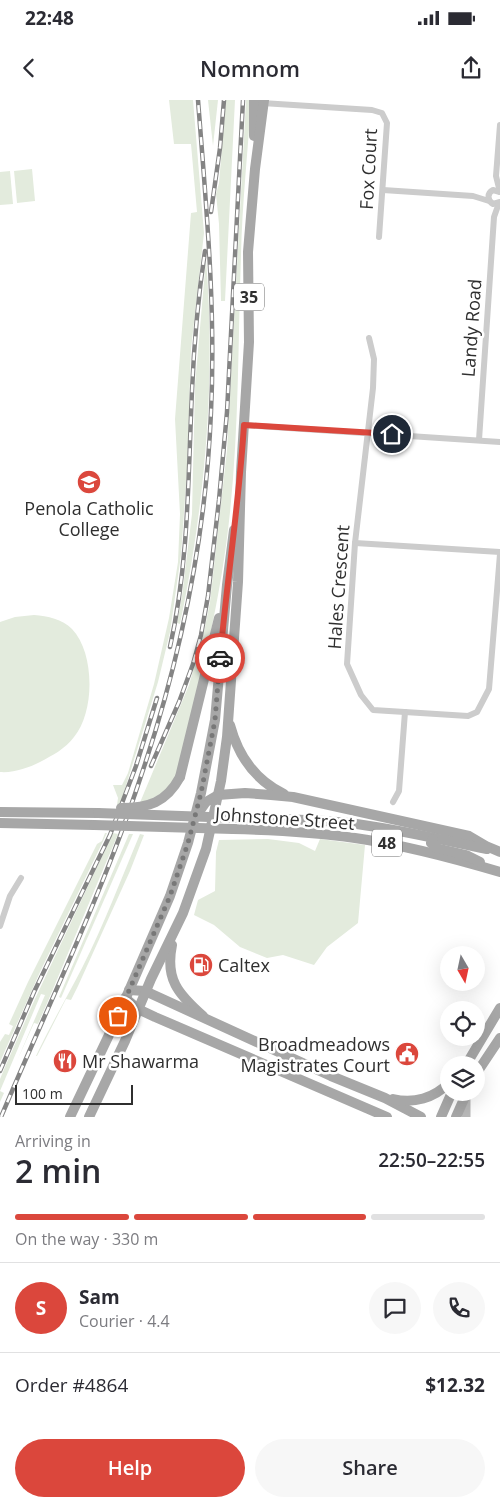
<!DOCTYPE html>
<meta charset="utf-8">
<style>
body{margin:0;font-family:"Open Sans",sans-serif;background:#f7f7f7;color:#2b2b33;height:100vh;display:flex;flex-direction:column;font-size:19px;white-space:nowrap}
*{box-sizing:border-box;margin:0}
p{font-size:16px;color:#7c7c81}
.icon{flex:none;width:28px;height:28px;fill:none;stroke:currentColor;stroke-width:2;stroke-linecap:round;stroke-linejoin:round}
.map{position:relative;height:1017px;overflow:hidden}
.sheet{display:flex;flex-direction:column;background:#fff;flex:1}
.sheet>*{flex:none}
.needle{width:32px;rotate:171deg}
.tools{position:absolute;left:440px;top:846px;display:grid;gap:10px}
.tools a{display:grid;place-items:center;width:45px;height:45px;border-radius:50%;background:#fff;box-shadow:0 5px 20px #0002;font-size:25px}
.scale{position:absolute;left:15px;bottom:12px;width:118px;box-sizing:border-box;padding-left:5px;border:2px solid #2f2f2f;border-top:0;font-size:14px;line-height:18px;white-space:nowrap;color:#2f2f2f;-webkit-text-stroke:4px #fff;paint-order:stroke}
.pin{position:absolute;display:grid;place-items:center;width:42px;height:42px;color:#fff;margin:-21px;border:2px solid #fff;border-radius:50%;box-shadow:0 1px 5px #0007}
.courier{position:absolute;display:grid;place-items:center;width:50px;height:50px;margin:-25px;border:4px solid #db473c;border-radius:50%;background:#fff;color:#222;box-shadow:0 1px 6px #0007}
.headline em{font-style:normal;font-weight:600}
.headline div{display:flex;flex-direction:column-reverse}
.headline{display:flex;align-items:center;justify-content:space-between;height:85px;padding:0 15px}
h1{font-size:32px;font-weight:600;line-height:38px}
.bar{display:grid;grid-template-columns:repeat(4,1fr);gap:8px 5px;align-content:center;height:60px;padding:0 15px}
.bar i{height:6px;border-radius:4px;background:#e1e1e2}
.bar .current{background:#db473c}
.bar p{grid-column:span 4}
.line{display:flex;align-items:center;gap:12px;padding:0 15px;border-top:1px solid #e1e1e2}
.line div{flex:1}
.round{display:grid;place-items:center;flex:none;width:52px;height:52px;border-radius:26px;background:#f7f7f7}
.cta{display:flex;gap:10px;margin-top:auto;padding:10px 15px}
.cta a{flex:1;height:58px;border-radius:30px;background:#db473c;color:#fff;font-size:20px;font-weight:600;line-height:58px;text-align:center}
.cta a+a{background:#f7f7f7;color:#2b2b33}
.status{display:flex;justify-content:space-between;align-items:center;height:35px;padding:0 25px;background:#fff;direction:ltr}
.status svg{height:14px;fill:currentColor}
header{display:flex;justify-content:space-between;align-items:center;height:65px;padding:0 15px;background:#fff;font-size:22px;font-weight:600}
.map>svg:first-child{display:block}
.green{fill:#e3ebdd}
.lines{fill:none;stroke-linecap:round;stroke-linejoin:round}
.street{stroke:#ccc;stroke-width:6}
.secondary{stroke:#b9b9b9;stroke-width:9}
.primary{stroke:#a7a7a7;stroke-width:10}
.rail-casing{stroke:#848484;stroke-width:4.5}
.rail{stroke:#fff;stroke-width:2.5;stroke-dasharray:8;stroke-linecap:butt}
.primary-bridge{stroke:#a7a7a7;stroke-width:10}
.done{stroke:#787878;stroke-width:5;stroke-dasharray:0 9}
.route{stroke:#db473c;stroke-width:6}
.labels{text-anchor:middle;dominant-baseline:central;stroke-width:5;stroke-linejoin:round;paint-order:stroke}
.shield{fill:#fff;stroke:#6d6d6d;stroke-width:1}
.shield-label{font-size:16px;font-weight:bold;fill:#2f2f2f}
.street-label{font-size:18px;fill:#2f2f2f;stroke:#fff}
.poi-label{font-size:18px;fill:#2f2f2f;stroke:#fff;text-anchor:start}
</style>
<div class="status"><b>22:48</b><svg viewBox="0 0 49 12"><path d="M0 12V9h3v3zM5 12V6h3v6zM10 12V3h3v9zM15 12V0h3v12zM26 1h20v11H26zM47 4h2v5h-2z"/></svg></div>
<header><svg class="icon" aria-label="back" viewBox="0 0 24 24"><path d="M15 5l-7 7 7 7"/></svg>Nomnom<svg class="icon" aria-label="share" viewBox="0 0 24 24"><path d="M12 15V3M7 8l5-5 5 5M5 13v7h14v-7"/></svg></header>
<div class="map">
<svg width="500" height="1017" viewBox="0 0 500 1017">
<rect width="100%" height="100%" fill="#fff"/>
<g class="green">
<polygon points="169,0 193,0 204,133 191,249 187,371 181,455 170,532 158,582 120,705 117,705 118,698 113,685 122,685 128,673 154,584 169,518 178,462 180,414 175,319 191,113 197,112 191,44 174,44"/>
<polygon points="208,0 218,0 213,46"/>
<polygon points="226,0 235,0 225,201 221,201 219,124 216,94 219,83"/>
<path d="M246,0H251C248,52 242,103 241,155C238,241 239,327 230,412C221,502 198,589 177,676L165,692L139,705L189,585L204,532L210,502L227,350Z"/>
<polygon points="32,69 35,101 17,103 14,71"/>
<polygon points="10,71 13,104 0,105 0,72"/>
<path d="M206,159C216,281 205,404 180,524L177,523L182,496L192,414L195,285Z"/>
<path d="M34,515C48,516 62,519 72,529C95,553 95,612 74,637C65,649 53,655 40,662C28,668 14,673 0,672V522L15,517Z"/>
<polygon points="105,733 107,733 40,872 0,962 0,942 5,934 9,935 13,926 9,924 28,882 97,744 102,741"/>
<polygon points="113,733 118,734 48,901 38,924 34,923 17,961 45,895 41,894 0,991 4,993 0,1002 0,979 5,967 34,901"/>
<polygon points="129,734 133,734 61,898 59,897"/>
<path d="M140,734L144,735L130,771L78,886L71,900L66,899L37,956H36C50,926 67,897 82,868C104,825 121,779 140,734Z"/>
<polygon points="268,739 299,743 315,751 320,739 365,745 358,823 327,847 314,865 283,855 267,858 240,847 214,825 194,815 198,800 215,791 216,752 219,740"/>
</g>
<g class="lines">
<g class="street">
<polyline points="262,3 372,10 382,13 387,23 379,137"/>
<polyline points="383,90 473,96 489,101"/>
<polyline points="500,92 496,76 500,25"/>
<path d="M500,92L493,90C487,93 487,100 493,104L500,102"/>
<polyline points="369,238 374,259 373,288 355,443 347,564 361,595 373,610 468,616 477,612 489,589 500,454"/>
<polyline points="244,325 500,342"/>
<polyline points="479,340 494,117 499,103"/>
<polyline points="355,443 500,452"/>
<polyline points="393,702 399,691 405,612"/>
<polyline points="0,826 10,796 21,778"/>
</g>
<polyline class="secondary" points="466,997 466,1017"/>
<g class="primary">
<polyline points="254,0 254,36"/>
<path d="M230,625C238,655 255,680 284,694"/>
<polyline points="180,677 219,518"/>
<polyline points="0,712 98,713"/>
<polyline points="199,712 206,702 218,695 245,693 271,695 293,697 469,736 486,746 500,752"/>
<path d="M237,718C274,719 311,719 348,723C394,728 441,740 487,749"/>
<polyline points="0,723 94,725"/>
<path d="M233,729C274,730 315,732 355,738C404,745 453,758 500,772"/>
<polyline points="433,739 431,743 436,748 466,755 480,762"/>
<path d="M172,845C165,879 178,894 203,916"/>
<polyline points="129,890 145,891 331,976 385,998 421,1017"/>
<polyline points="125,898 138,909 155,917 387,1017"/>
<polyline points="466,965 500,908"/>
<polyline points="476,974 500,938"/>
<path d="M393,999C414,1004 434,998 449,983"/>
<polyline points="70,1017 118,916 170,796 188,743 201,693 215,620 227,485 234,430"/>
<polyline points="89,1017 125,941 151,879 183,813 206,749 221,681 227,637 238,482 241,372 249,242 248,152 255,69 264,0"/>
<polyline points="441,1017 452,992"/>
<polyline points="456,1017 467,992"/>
</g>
<g class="rail-casing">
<g id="rail">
<polyline points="211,112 220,48 224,0"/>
<path d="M170,547C189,462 188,377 192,291C194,244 198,197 205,151"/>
<polyline points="151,666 179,602 193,564 201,535 208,496 219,400 227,312 243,0"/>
<polyline points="0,971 34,892 110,735 136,666 157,598"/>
<path d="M1,1017C48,905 102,795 140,679C180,561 206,436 211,312C216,207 206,104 198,0"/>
</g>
</g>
<use href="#rail" class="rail"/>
<g class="primary-bridge">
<path d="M121,708C148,708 166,703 180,677"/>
<polyline points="98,713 237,718"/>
<polyline points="94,725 233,729"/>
</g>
</g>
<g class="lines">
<polyline class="done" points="118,916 170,796 188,743 201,693 215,620 220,558"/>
<path class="route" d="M220,558C227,480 239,403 244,325L392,334"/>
</g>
<defs>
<g id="school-disc" transform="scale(1.25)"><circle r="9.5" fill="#db473c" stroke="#fff"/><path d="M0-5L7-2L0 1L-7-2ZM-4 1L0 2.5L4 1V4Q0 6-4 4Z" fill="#fff"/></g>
<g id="fuel-disc" transform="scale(1.25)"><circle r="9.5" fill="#db473c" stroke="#fff"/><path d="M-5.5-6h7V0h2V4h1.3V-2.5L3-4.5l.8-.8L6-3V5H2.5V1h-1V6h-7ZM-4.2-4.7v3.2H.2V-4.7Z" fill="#fff"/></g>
<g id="civic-disc" transform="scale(1.25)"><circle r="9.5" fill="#db473c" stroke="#fff"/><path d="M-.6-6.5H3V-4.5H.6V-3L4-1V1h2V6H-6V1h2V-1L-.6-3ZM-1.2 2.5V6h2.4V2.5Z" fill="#fff"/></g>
<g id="restaurant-disc" transform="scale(1.25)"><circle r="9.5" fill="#db473c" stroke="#fff"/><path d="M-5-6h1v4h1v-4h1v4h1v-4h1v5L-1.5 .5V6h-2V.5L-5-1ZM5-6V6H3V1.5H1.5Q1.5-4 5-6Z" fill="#fff"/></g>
</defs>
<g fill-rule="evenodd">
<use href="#school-disc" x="89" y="382"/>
<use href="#fuel-disc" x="201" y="865"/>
<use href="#civic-disc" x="407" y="954"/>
<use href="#restaurant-disc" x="65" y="961"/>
</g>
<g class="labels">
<g class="shield">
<rect x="234" y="183.5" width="30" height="27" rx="4"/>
<rect x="372" y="729.5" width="30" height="27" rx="4"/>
</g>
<g class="shield-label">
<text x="249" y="197">35</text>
<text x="387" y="743">48</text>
</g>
<g class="street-label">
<text transform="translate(368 69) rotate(-87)">Fox Court</text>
<text transform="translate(471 228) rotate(-86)">Landy Road</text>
<text transform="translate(338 487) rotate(-86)">Hales Crescent</text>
<text transform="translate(285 718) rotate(4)">Johnstone Street</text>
</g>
<g class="poi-label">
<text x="89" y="408" text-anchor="middle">Penola Catholic<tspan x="89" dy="21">College</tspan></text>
<text x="218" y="865">Caltex</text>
<text x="390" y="944" text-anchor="end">Broadmeadows<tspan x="390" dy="21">Magistrates Court</tspan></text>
<text x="82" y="961">Mr Shawarma</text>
</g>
</g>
</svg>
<div class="tools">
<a><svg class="needle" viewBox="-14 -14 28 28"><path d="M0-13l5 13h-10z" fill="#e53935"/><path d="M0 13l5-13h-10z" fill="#7c7c81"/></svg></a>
<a><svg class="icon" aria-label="locate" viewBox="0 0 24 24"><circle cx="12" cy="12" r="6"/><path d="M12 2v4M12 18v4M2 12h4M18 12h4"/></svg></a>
<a><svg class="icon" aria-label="layers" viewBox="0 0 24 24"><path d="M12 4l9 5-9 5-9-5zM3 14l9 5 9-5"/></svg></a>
</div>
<div class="scale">100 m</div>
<div class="pin" style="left:118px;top:916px;background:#ea580c"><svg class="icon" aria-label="bag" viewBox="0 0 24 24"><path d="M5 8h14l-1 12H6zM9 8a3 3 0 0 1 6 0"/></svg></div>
<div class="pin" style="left:392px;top:334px;background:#1f2937"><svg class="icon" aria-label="home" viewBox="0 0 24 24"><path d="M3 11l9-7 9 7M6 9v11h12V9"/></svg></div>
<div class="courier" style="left:220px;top:558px"><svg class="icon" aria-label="car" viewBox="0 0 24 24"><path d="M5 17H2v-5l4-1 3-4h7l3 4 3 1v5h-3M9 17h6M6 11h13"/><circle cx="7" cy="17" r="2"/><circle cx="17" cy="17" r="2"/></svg></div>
</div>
<section class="sheet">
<div class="headline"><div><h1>2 min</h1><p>Arriving in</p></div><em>22:50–22:55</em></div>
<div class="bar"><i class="current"></i><i class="current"></i><i class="current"></i><i></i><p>On the way · 330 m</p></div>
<div class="line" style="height:90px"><b class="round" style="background:#db473c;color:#fff">S</b><div><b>Sam</b><p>Courier · 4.4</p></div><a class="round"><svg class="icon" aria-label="chat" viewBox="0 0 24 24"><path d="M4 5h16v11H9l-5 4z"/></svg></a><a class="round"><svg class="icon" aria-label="phone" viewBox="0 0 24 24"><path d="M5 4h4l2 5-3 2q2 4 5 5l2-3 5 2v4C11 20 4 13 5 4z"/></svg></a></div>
<div class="line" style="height:65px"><div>Order #4864</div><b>$12.32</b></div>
<div class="cta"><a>Help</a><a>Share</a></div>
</section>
